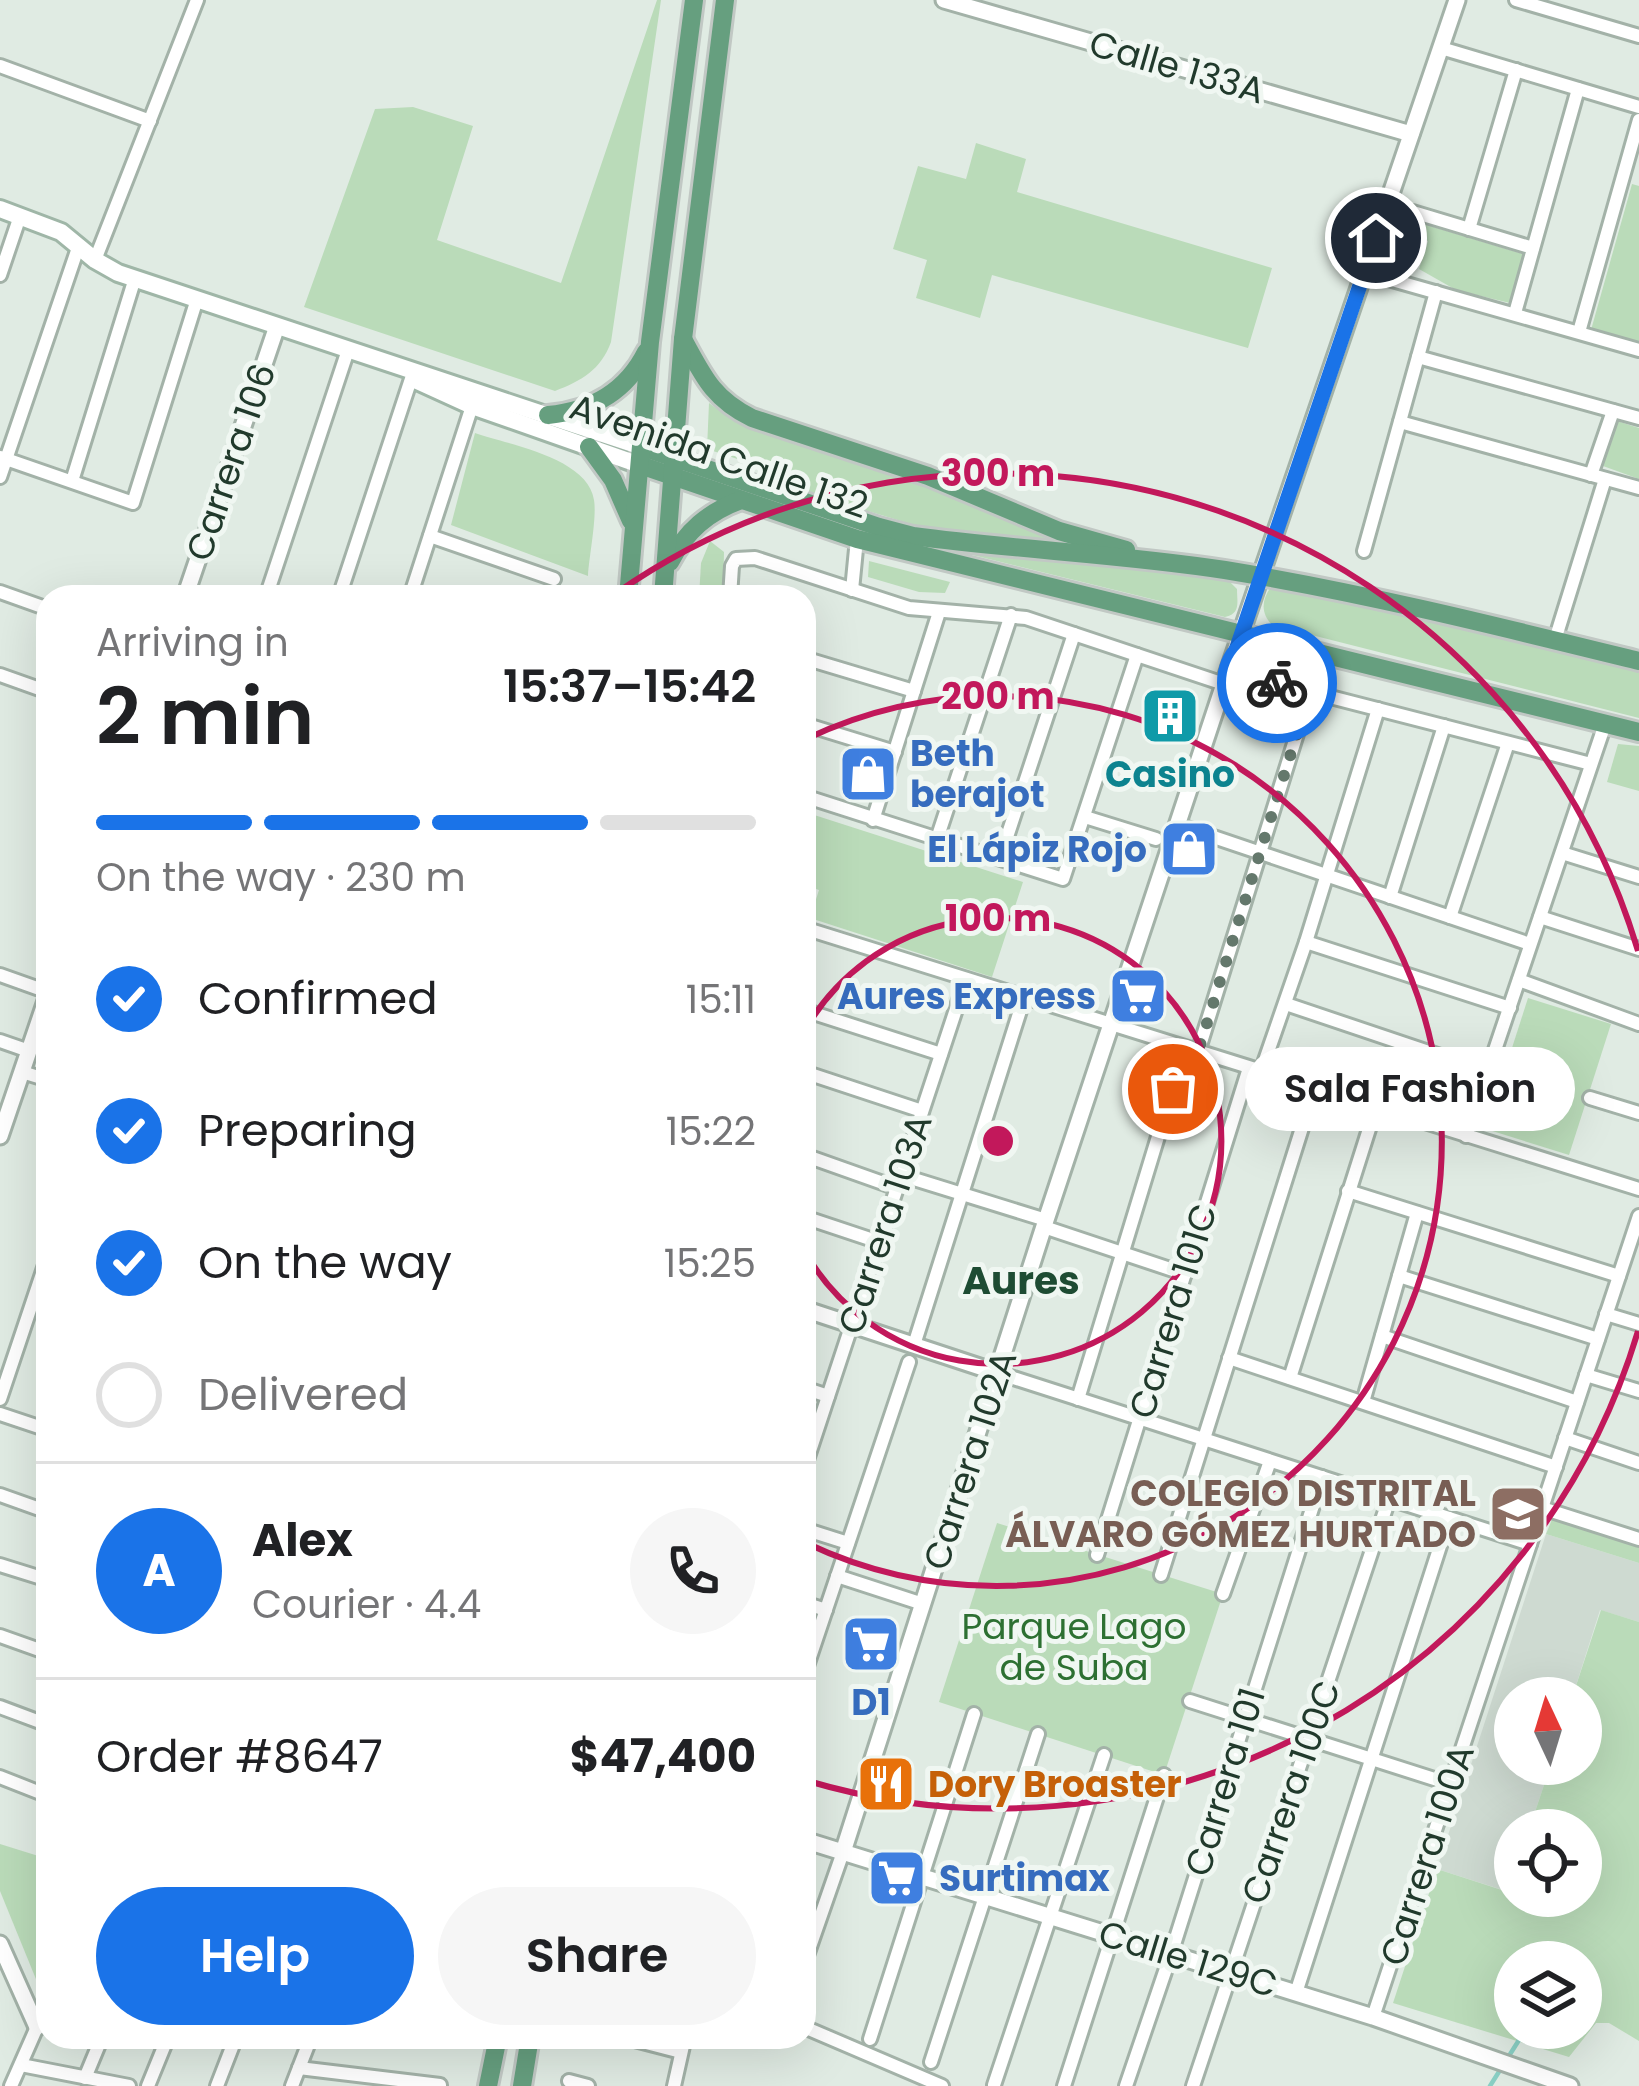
<!DOCTYPE html>
<meta charset="utf-8">
<style>
body{margin:0;font-family:Poppins,sans-serif;background:#f6f6f6;color:#202124;height:100vh;display:flex;flex-direction:column;font-size:45px;white-space:nowrap}
*{box-sizing:border-box;margin:0}
p{font-size:39px;color:#757577}
.icon{flex:none;width:66px;height:66px;fill:none;stroke:currentColor;stroke-width:2;stroke-linecap:round;stroke-linejoin:round}
.map{position:relative;flex:1;overflow:hidden}
.panel{position:absolute;left:36px;top:585px;width:780px;height:1464px;display:flex;flex-direction:column;background:#fff;border-radius:36px;box-shadow:0 12px 48px #0002}
.panel>*{flex:none}
.needle{width:78px;rotate:356deg}
.fabs{position:absolute;left:1494px;top:1677px;display:grid;gap:24px}
.fabs a{display:grid;place-items:center;width:108px;height:108px;border-radius:50%;background:#fff;box-shadow:0 12px 48px #0002;font-size:60px}
.pin{position:absolute;display:grid;place-items:center;width:102px;height:102px;color:#fff;margin:-51px;border:6px solid #fff;border-radius:50%;box-shadow:0 3px 12px #0007}
.courier{position:absolute;display:grid;place-items:center;width:120px;height:120px;margin:-60px;border:9px solid #1a73e8;border-radius:50%;background:#fff;color:#222;box-shadow:0 3px 15px #0007}
.bubble{position:absolute;height:84px;border-radius:42px;background:#fff;box-shadow:0 12px 48px #0002;font-size:39px;font-weight:600;line-height:84px;text-align:center}
.summary em{font-style:normal;font-weight:600}
.summary div{display:flex;flex-direction:column-reverse}
.summary{display:flex;align-items:center;justify-content:space-between;height:204px;padding:0 60px}
h1{font-size:78px;font-weight:600;line-height:90px}
.bar{display:grid;grid-template-columns:repeat(4,1fr);gap:18px 12px;align-content:center;height:144px;padding:0 60px}
.bar i{height:15px;border-radius:9px;background:#e0e0e0}
.bar .active{background:#1a73e8}
.bar p{grid-column:span 4}
.line{display:flex;align-items:center;gap:30px;padding:0 60px;border-top:3px solid #e0e0e0}
.line div{flex:1}
.round{display:grid;place-items:center;flex:none;width:126px;height:126px;border-radius:63px;background:#f6f6f6}
ol{padding:0 60px;list-style:none}
li{display:flex;align-items:center;gap:36px;height:132px}
li p{margin-inline-start:auto}
li .icon{padding:12px;border-radius:50%;background:#1a73e8;color:#fff;stroke-width:4}
li:last-child{color:#757577}
li i{width:66px;height:66px;border:6px solid #e0e0e0;border-radius:50%}
.primary-button{display:flex;gap:24px;margin-top:auto;padding:24px 60px}
.primary-button a{flex:1;height:138px;border-radius:72px;background:#1a73e8;color:#fff;font-size:48px;font-weight:600;line-height:138px;text-align:center}
.primary-button a+a{background:#f6f6f6;color:#202124}
.map>svg:first-child{display:block}
.built{fill:#cedad1}
.green{fill:#badbb9;fill-rule:evenodd}
.lines{fill:none;stroke-linecap:round;stroke-linejoin:round}
.stream{stroke:#89cfc4;stroke-width:4.5}
.minor-casing{stroke:#a3b2a8;stroke-width:18}
.tertiary-casing{stroke:#a3b2a8;stroke-width:21}
.secondary-casing{stroke:#9fb6a7;stroke-width:22}
.primary-casing{stroke:#c1c8c4;stroke-width:24}
.minor{stroke:#fff;stroke-width:12}
.tertiary{stroke:#fff;stroke-width:15}
.secondary{stroke:#fff;stroke-width:16}
.primary{stroke:#669f7f;stroke-width:18}
.done{stroke:#64786c;stroke-width:12;stroke-dasharray:0 21.6}
.route{stroke:#1a73e8;stroke-width:15}
.ring{fill:none;stroke:#c2185b;stroke-width:6}
.labels{text-anchor:middle;dominant-baseline:central;stroke-width:10;stroke-linejoin:round;paint-order:stroke}
.street-label{font-size:36px;fill:#213a2c;stroke:#f0f7f2}
.shop-label{font-size:36px;font-weight:bold;fill:#366cbe;stroke:#f0f7f2;text-anchor:start}
.culture-label{font-size:36px;font-weight:bold;fill:#0d838f;stroke:#f0f7f2}
.education-label{font-size:36px;font-weight:bold;fill:#785e54;stroke:#f0f7f2;text-anchor:end}
.park-label{font-size:36px;fill:#2d7032;stroke:#f0f7f2}
.food-label{font-size:36px;font-weight:bold;fill:#c56008;stroke:#f0f7f2;text-anchor:start}
.neighbourhood-label{font-size:39px;font-weight:bold;fill:#1e4c33;stroke:#f0f7f2}
.centre{fill:#c2185b;stroke:#f0f7f2;stroke-width:6}
.ring-label{font-size:36px;text-anchor:middle;font-weight:bold;fill:#c2185b;stroke:#f0f7f2;stroke-width:10;stroke-linejoin:round;paint-order:stroke}
</style>
<div class="map">
<svg width="1639" height="2086" viewBox="0 0 1639 2086">
<rect width="100%" height="100%" fill="#e0ebe3"/>
<polygon class="built" points="1546,1534 1639,1563 1639,1622 1600,1610 1572,1698 1515,1698 1515,1764 1551,1764 1529,1830 1515,1830 1515,1874 1509,1892 1437,1869"/>
<g class="green">
<path d="M657,0H661L611,342C601,370 581,381 555,391L304,307L375,109L413,107L473,126L437,240L561,283Z"/>
<polygon points="976,143 1026,159 1017,192 1272,268 1248,348 992,275 980,318 916,298 927,260 893,249 918,166 966,179"/>
<polygon points="1632,184 1639,186 1639,344 1591,330"/>
<polygon points="1407,219 1523,254 1510,303 1456,290 1419,269 1428,241 1401,231"/>
<path d="M709,403C746,433 825,451 872,467C934,488 993,513 1052,541L961,534L921,527L808,493L810,483L707,449Z"/>
<polygon points="1617,421 1639,428 1639,479 1603,466"/>
<path d="M475,433C510,445 588,458 594,500C597,518 589,557 588,576L451,525Z"/>
<polygon points="710,541 724,552 723,597 699,597 701,563"/>
<path d="M936,546L1214,576L1228,580L1237,589C1237,602 1241,614 1225,617Z"/>
<polygon points="869,561 950,582 945,593 919,592 868,577"/>
<path d="M1271,587H1280L1503,637L1639,672V718L1272,625C1261,614 1261,600 1271,587Z"/>
<polygon points="1618,744 1639,746 1639,791 1607,782"/>
<polygon points="808,813 1023,882 992,977 810,918 819,890 804,885 804,825"/>
<polygon points="1528,998 1611,1024 1569,1155 1486,1129"/>
<polygon points="1555,1512 1639,1539 1639,1563 1546,1534"/>
<polygon points="997,1523 1223,1594 1164,1775 939,1702"/>
<path d="M1601,1610L1639,1622V2041L1609,2023H1596L1569,2057L1393,2003L1437,1869L1508,1892L1515,1874V1896H1581V1830H1529L1551,1764H1581V1698H1572ZM1515,1962H1581V2028H1515Z"/>
<polygon points="0,1844 48,1859 48,1970 40,1989 0,1891"/>
</g>
<g class="lines">
<polyline class="stream" points="1490,2086 1519,2040"/>
<g class="minor-casing">
<g id="minor">
<polyline points="1516,0 1639,36"/>
<polyline points="1441,48 1639,107"/>
<polyline points="0,66 150,121"/>
<polyline points="1413,212 1533,248"/>
<polyline points="1469,229 1516,70"/>
<polyline points="95,260 197,0"/>
<polyline points="1364,272 1639,350"/>
<polyline points="0,275 20,216"/>
<polyline points="1515,313 1578,89"/>
<polyline points="1579,332 1639,120"/>
<polyline points="1418,357 1639,418"/>
<polyline points="1400,422 1639,488"/>
<polyline points="0,457 133,503 197,299"/>
<polyline points="1591,475 1613,411"/>
<polyline points="0,477 79,245"/>
<polyline points="72,481 135,278"/>
<polyline points="430,536 554,579"/>
<polyline points="1364,551 1436,292"/>
<polyline points="852,590 857,539"/>
<polyline points="0,592 48,609"/>
<polyline points="266,597 348,350"/>
<polyline points="339,597 411,379"/>
<polyline points="410,597 472,406"/>
<polyline points="730,597 732,566 736,559 755,558 909,608 1026,618 1224,684"/>
<polyline points="1555,640 1605,479"/>
<polyline points="804,658 914,691"/>
<polyline points="1229,671 1591,764"/>
<polyline points="0,675 48,692"/>
<polyline points="804,724 895,752"/>
<polyline points="804,796 1063,879 1137,655"/>
<polyline points="1085,817 1156,839"/>
<polyline points="873,820 939,612"/>
<polyline points="1178,825 1530,944"/>
<polyline points="937,839 1011,615"/>
<polyline points="1562,853 1639,877"/>
<polyline points="1000,858 1074,634"/>
<polyline points="1390,897 1444,726"/>
<polyline points="1450,917 1508,743"/>
<polyline points="1540,917 1639,949"/>
<polyline points="804,928 1639,1189"/>
<polyline points="1306,942 1510,1008"/>
<polyline points="0,975 48,992"/>
<polyline points="1519,980 1639,1024"/>
<polyline points="1286,1004 1488,1072"/>
<polyline points="804,1010 941,1054"/>
<polyline points="0,1041 29,1051"/>
<polyline points="1198,1052 1310,692"/>
<polyline points="22,1072 48,1080"/>
<polyline points="804,1072 922,1111"/>
<polyline points="1261,1072 1306,942 1378,709"/>
<polyline points="1590,1098 1639,1113"/>
<polyline points="1466,1136 1605,724"/>
<polyline points="804,1155 897,1188"/>
<polyline points="901,1175 1046,1220"/>
<polyline points="1348,1191 1619,1276"/>
<polyline points="804,1217 879,1242"/>
<polyline points="1044,1227 1185,1274"/>
<polyline points="1399,1276 1598,1339"/>
<polyline points="1606,1314 1639,1324"/>
<polyline points="1382,1336 1577,1402"/>
<polyline points="914,1345 1024,998"/>
<polyline points="1229,1358 1556,1467"/>
<polyline points="998,1373 1530,1544"/>
<polyline points="1586,1375 1639,1391"/>
<polyline points="1290,1378 1376,1107"/>
<polyline points="804,1388 828,1396"/>
<polyline points="0,1399 48,1256"/>
<polyline points="1078,1399 1185,1048"/>
<polyline points="1363,1402 1417,1213"/>
<polyline points="0,1414 48,1430"/>
<polyline points="1565,1438 1639,1463"/>
<polyline points="804,1469 966,979"/>
<polyline points="0,1495 48,1512"/>
<polyline points="1542,1508 1639,1539"/>
<polyline points="804,1529 848,1543"/>
<polyline points="1097,1555 1249,1068"/>
<polyline points="0,1565 48,1580"/>
<polyline points="1161,1575 1307,1112"/>
<polyline points="837,1576 923,1604"/>
<polyline points="1223,1594 1270,1461"/>
<polyline points="804,1603 826,1610"/>
<polyline points="0,1636 48,1653"/>
<polyline points="804,1675 909,1362"/>
<polyline points="1190,1701 1450,1784"/>
<polyline points="0,1707 48,1725"/>
<polyline points="0,1777 48,1796"/>
<polyline points="804,1964 843,1852"/>
<polyline points="1296,1993 1449,1518"/>
<polyline points="1373,2017 1639,1216"/>
<polyline points="804,2027 942,2086"/>
<polyline points="623,2037 681,2052"/>
<polyline points="870,2039 974,1714"/>
<polyline points="931,2062 1038,1734"/>
<polyline points="21,2065 129,2086"/>
<polyline points="299,2068 440,2085"/>
<polyline points="85,2078 102,2037"/>
<polyline points="569,2081 588,2086"/>
<polyline points="994,2085 1104,1755"/>
<polyline points="11,2086 37,2027"/>
<polyline points="148,2086 168,2037"/>
<polyline points="217,2086 236,2037"/>
<polyline points="292,2086 311,2037"/>
<polyline points="674,2086 685,2037"/>
<polyline points="1064,2086 1164,1775"/>
<polyline points="1126,2086 1171,1954 1322,1477"/>
<polyline points="1193,2086 1389,1499"/>
</g>
</g>
<g class="tertiary-casing">
<g id="tertiary">
<polyline points="944,0 1411,134"/>
<polyline points="185,597 277,326"/>
<polyline points="0,1136 48,995"/>
<polyline points="804,1309 998,1373"/>
<polyline points="804,1840 1373,2017 1570,2086"/>
<polyline points="843,1852 1046,1220 1234,654 1457,0"/>
<polyline points="0,1944 37,2027"/>
<polyline points="37,2027 48,1997"/>
</g>
</g>
<g class="secondary-casing">
<g id="secondary">
<polyline points="0,209 61,232 95,260 118,273 642,447"/>
<polyline points="415,380 472,406 640,465"/>
</g>
</g>
<g class="primary-casing">
<g id="primary">
<path d="M683,339C703,376 713,399 752,418L928,476L1059,531L1126,550"/>
<path d="M548,415C591,411 626,392 646,352"/>
<polyline points="589,447 613,480 631,521"/>
<path d="M642,447L879,527L913,536C1017,550 1122,554 1225,570C1365,593 1501,627 1639,661"/>
<polyline points="640,465 857,539 1639,732"/>
<path d="M670,562C686,531 708,512 741,500"/>
<polyline points="628,597 650,342 694,0"/>
<polyline points="663,597 683,339 725,0"/>
<polyline points="488,2086 498,2037"/>
<polyline points="522,2086 530,2037"/>
</g>
</g>
<use href="#minor" class="minor"/>
<use href="#tertiary" class="tertiary"/>
<use href="#secondary" class="secondary"/>
<use href="#primary" class="primary"/>
</g>
<g class="lines">
<polyline class="done" points="1173,1089 1185,1048 1198,1052 1310,692 1277,683"/>
<polyline class="route" points="1277,683 1229,671 1376,238"/>
</g>
<g class="ring">
<path d="M805 1030A223 223 0 1 1 805 1252"/>
<path d="M806 739A445 445 0 1 1 806 1543"/>
<path d="M1638 1331A668 668 0 0 1 808 1781M615 594A668 668 0 0 1 1638 951"/>
</g>
<defs>
<g id="building-square" transform="scale(3)"><rect x="-9" y="-9" width="18" height="18" rx="4" fill="#0f9aa8" stroke="#f0f7f2"/><path d="M-4-6H4V6H1V3H-1V6H-4ZM-2.5-4.3h1.7v1.8h-1.7ZM.8-4.3h1.7v1.8H.8ZM-2.5-1h1.7V.8h-1.7ZM.8-1h1.7V.8H.8Z" fill="#fff"/></g>
<g id="shop-square" transform="scale(3)"><rect x="-9" y="-9" width="18" height="18" rx="4" fill="#3f7fe0" stroke="#f0f7f2"/><path d="M-5-2.5h2.3a2.7 3.5 0 0 1 5.4 0H5L5.5 6h-11ZM-1.5-2.5h3a1.5 2.3 0 0 0-3 0Z" fill="#fff"/></g>
<g id="supermarket-square" transform="scale(3)"><rect x="-9" y="-9" width="18" height="18" rx="4" fill="#3f7fe0" stroke="#f0f7f2"/><path d="M-6-5.5h2.5l.6 2H6L4.5 2H-2.5L-4.4-4H-6ZM-1.5 3.2a1.3 1.3 0 1 0 .1 0ZM3 3.2a1.3 1.3 0 1 0 .1 0Z" fill="#fff"/></g>
<g id="school-square" transform="scale(3)"><rect x="-9" y="-9" width="18" height="18" rx="4" fill="#8d6e63" stroke="#f0f7f2"/><path d="M0-5L7-2L0 1L-7-2ZM-4 1L0 2.5L4 1V4Q0 6-4 4Z" fill="#fff"/></g>
<g id="restaurant-square" transform="scale(3)"><rect x="-9" y="-9" width="18" height="18" rx="4" fill="#e8710a" stroke="#f0f7f2"/><path d="M-5-6h1v4h1v-4h1v4h1v-4h1v5L-1.5 .5V6h-2V.5L-5-1ZM5-6V6H3V1.5H1.5Q1.5-4 5-6Z" fill="#fff"/></g>
</defs>
<g fill-rule="evenodd">
<use href="#building-square" x="1170" y="716"/>
<use href="#shop-square" x="868" y="774"/>
<use href="#shop-square" x="1189" y="849"/>
<use href="#supermarket-square" x="1138" y="996"/>
<use href="#school-square" x="1518" y="1514"/>
<use href="#supermarket-square" x="871" y="1644"/>
<use href="#restaurant-square" x="886" y="1784"/>
<use href="#supermarket-square" x="897" y="1878"/>
</g>
<g class="labels">
<g class="street-label">
<text transform="translate(1177 67) rotate(16)">Calle 133A</text>
<text transform="translate(719 456) rotate(19)">Avenida Calle 132</text>
<text transform="translate(231 462) rotate(-71)">Carrera 106</text>
<text transform="translate(885 1224) rotate(-72)">Carrera 103A</text>
<text transform="translate(1173 1311) rotate(-73)">Carrera 101C</text>
<text transform="translate(970 1460) rotate(-72)">Carrera 102A</text>
<text transform="translate(1225 1782) rotate(-73)">Carrera 101</text>
<text transform="translate(1291 1792) rotate(-71)">Carrera 100C</text>
<text transform="translate(1427 1855) rotate(-72)">Carrera 100A</text>
<text transform="translate(1188 1959) rotate(17)">Calle 129C</text>
</g>
<g class="shop-label">
<text x="910" y="753">Beth<tspan x="910" dy="41">berajot</tspan></text>
<text x="1147" y="849" text-anchor="end">El Lápiz Rojo</text>
<text x="1096" y="996" text-anchor="end">Aures Express</text>
<text x="871" y="1702" text-anchor="middle">D1</text>
<text x="939" y="1878">Surtimax</text>
</g>
<g class="culture-label">
<text x="1170" y="774">Casino</text>
</g>
<g class="education-label">
<text x="1476" y="1493">COLEGIO DISTRITAL<tspan x="1476" dy="41">ÁLVARO GÓMEZ HURTADO</tspan></text>
</g>
<g class="park-label">
<text x="1074" y="1626">Parque Lago<tspan x="1074" dy="41">de Suba</tspan></text>
</g>
<g class="food-label">
<text x="928" y="1784">Dory Broaster</text>
</g>
<g class="neighbourhood-label">
<text x="1021" y="1280">Aures</text>
</g>
</g>
<circle cx="998" cy="1141" r="18" class="centre"/>
<g class="ring-label">
<text x="998" y="486">300 m</text>
<text x="998" y="709">200 m</text>
<text x="998" y="931">100 m</text>
</g>
</svg>
<div class="fabs">
<a><svg class="needle" viewBox="-14 -14 28 28"><path d="M0-13l5 13h-10z" fill="#e53935"/><path d="M0 13l5-13h-10z" fill="#757577"/></svg></a>
<a><svg class="icon" aria-label="locate" viewBox="0 0 24 24"><circle cx="12" cy="12" r="6"/><path d="M12 2v4M12 18v4M2 12h4M18 12h4"/></svg></a>
<a><svg class="icon" aria-label="layers" viewBox="0 0 24 24"><path d="M12 4l9 5-9 5-9-5zM3 14l9 5 9-5"/></svg></a>
</div>
<div class="pin" style="left:1173px;top:1089px;background:#ea580c"><svg class="icon" aria-label="bag" viewBox="0 0 24 24"><path d="M5 8h14l-1 12H6zM9 8a3 3 0 0 1 6 0"/></svg></div>
<div class="pin" style="left:1376px;top:238px;background:#1f2937"><svg class="icon" aria-label="home" viewBox="0 0 24 24"><path d="M3 11l9-7 9 7M6 9v11h12V9"/></svg></div>
<div class="courier" style="left:1277px;top:683px"><svg class="icon" aria-label="bike" viewBox="0 0 24 24"><circle cx="6" cy="16" r="4"/><circle cx="18" cy="16" r="4"/><path d="M6 16l4-8h5l3 8M10 8l3 8H6M13 5h3"/></svg></div>
<div class="bubble" style="left:1245px;top:1047px;width:330px">Sala Fashion</div>
<section class="panel">
<div class="summary"><div><h1>2 min</h1><p>Arriving in</p></div><em>15:37–15:42</em></div>
<div class="bar"><i class="active"></i><i class="active"></i><i class="active"></i><i></i><p>On the way · 230 m</p></div>
<ol>
<li><svg class="icon" aria-label="check" viewBox="0 0 24 24"><path d="M5 12l5 5 9-10"/></svg>Confirmed<p>15:11</p></li>
<li><svg class="icon" aria-label="check" viewBox="0 0 24 24"><path d="M5 12l5 5 9-10"/></svg>Preparing<p>15:22</p></li>
<li><svg class="icon" aria-label="check" viewBox="0 0 24 24"><path d="M5 12l5 5 9-10"/></svg>On the way<p>15:25</p></li>
<li><i></i>Delivered</li>
</ol>
<div class="line" style="height:216px"><b class="round" style="background:#1a73e8;color:#fff">A</b><div><b>Alex</b><p>Courier · 4.4</p></div><a class="round"><svg class="icon" aria-label="phone" viewBox="0 0 24 24"><path d="M5 4h4l2 5-3 2q2 4 5 5l2-3 5 2v4C11 20 4 13 5 4z"/></svg></a></div>
<div class="line" style="height:156px"><div>Order #8647</div><b>$47,400</b></div>
<div class="primary-button"><a>Help</a><a>Share</a></div>
</section>
</div>
